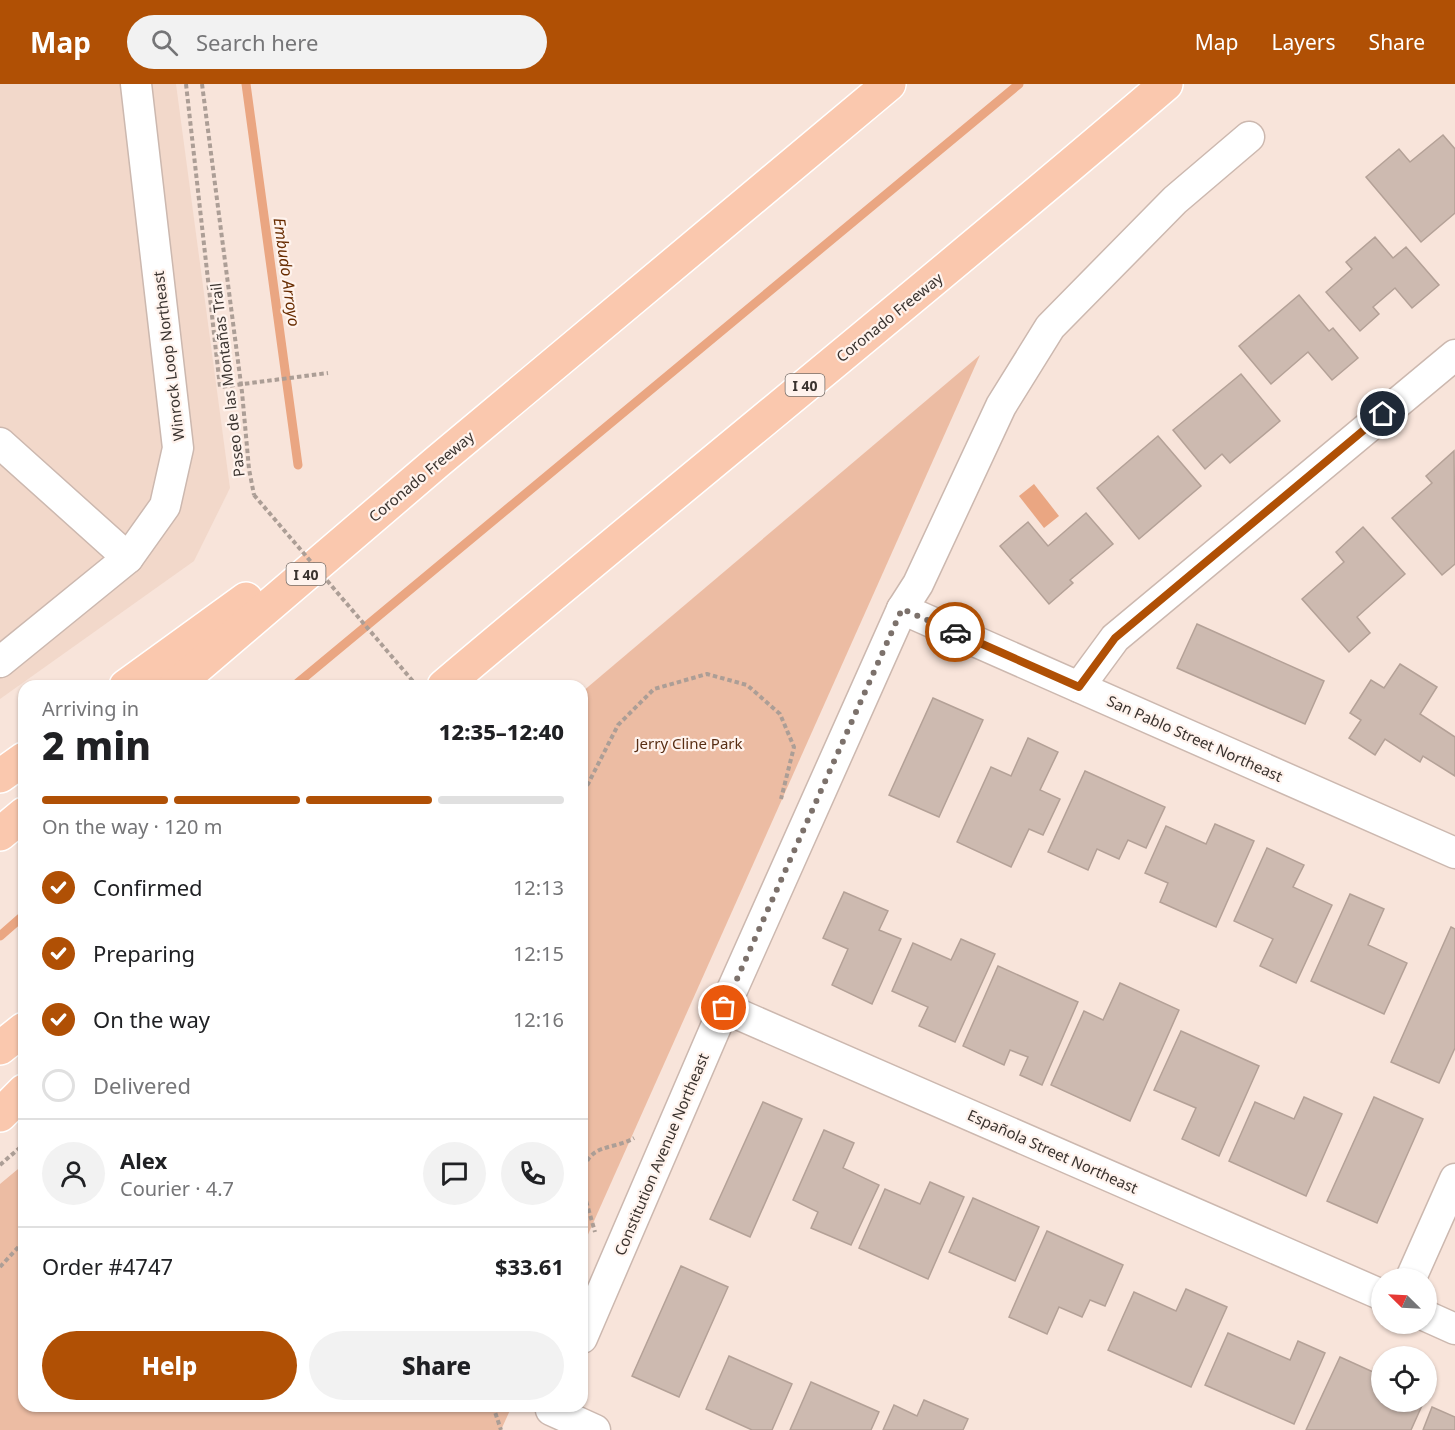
<!DOCTYPE html>
<meta charset="utf-8">
<style>
body{margin:0;font-family:"Noto Sans",sans-serif;background:#f2f2f2;color:#202124;height:100vh;display:flex;flex-direction:column;font-size:22px;white-space:nowrap}
*{box-sizing:border-box;margin:0}
p{font-size:20px;color:#757577}
.icon{flex:none;width:33px;height:33px;fill:none;stroke:currentColor;stroke-width:2;stroke-linecap:round;stroke-linejoin:round}
.map{position:relative;flex:1;overflow:hidden}
.side{position:absolute;left:18px;top:596px;width:570px;height:732px;display:flex;flex-direction:column;background:#fff;border-radius:18px;box-shadow:0 2px 4px #0004}
.side>*{flex:none}
.needle{width:39px;rotate:294deg}
.tools{position:absolute;left:1371px;top:1184px;display:grid;gap:12px}
.tools a{display:grid;place-items:center;width:66px;height:66px;border-radius:50%;background:#fff;box-shadow:0 2px 4px #0004;font-size:30px}
.pin{position:absolute;display:grid;place-items:center;width:51px;height:51px;color:#fff;margin:-26px;border:3px solid #fff;border-radius:50%;box-shadow:0 2px 6px #0007}
.courier{position:absolute;display:grid;place-items:center;width:60px;height:60px;margin:-30px;border:4px solid #b05005;border-radius:50%;background:#fff;color:#222;box-shadow:0 2px 8px #0007}
.summary em{font-style:normal;font-weight:800}
.summary div{display:flex;flex-direction:column-reverse}
.summary{display:flex;align-items:center;justify-content:space-between;height:102px;padding:0 24px}
h1{font-size:39px;font-weight:800;line-height:45px}
.bar{display:grid;grid-template-columns:repeat(4,1fr);gap:9px 6px;align-content:center;height:72px;padding:0 24px}
.bar i{height:8px;border-radius:4px;background:#e0e0e0}
.bar .active{background:#b05005}
.bar p{grid-column:span 4}
.line{display:flex;align-items:center;gap:15px;padding:0 24px;border-top:2px solid #e0e0e0}
.line div{flex:1}
.round{display:grid;place-items:center;flex:none;width:63px;height:63px;border-radius:32px;background:#f2f2f2}
ol{padding:0 24px;list-style:none}
li{display:flex;align-items:center;gap:18px;height:66px}
li p{margin-inline-start:auto}
li .icon{padding:6px;border-radius:50%;background:#b05005;color:#fff;stroke-width:4}
li:last-child{color:#757577}
li i{width:33px;height:33px;border:3px solid #e0e0e0;border-radius:50%}
.button{display:flex;gap:12px;margin-top:auto;padding:12px 24px}
.button a{flex:1;height:69px;border-radius:36px;background:#b05005;color:#fff;font-size:24px;font-weight:800;line-height:69px;text-align:center}
.button a+a{background:#f2f2f2;color:#202124}
header{display:flex;align-items:center;gap:36px;box-sizing:border-box;height:84px;padding:0 30px;background:#b05005;color:#fff}
header strong{font-size:28px}
nav{display:flex;gap:33px;margin-inline-start:auto;font-size:21px}
.search{width:420px;height:54px;background:#f2f2f2;display:flex;align-items:center;gap:15px;box-sizing:border-box;padding:0 21px;border-radius:33px;color:#757577;font-size:22px}
.map>svg:first-child{display:block}
.built{fill:#f2d8ca}
.green{fill:#ecbca3}
.water{fill:#eaa682}
.lines{fill:none;stroke-linecap:round;stroke-linejoin:round}
.stream{stroke:#eaa682;stroke-width:9}
.building{fill:#cdbab0;stroke:#b4a197;stroke-width:1.5}
.minor-casing{stroke:#ccb8af;stroke-width:33}
.highway-casing{stroke:#fff;stroke-width:36}
.path{stroke:#ac9e96;stroke-width:4;stroke-dasharray:4.5 3;stroke-linecap:butt}
.minor{stroke:#fff;stroke-width:30}
.highway{stroke:#fac8ae;stroke-width:33}
.path-bridge{stroke:#ac9e96;stroke-width:4;stroke-dasharray:4.5 3;stroke-linecap:butt}
.done{stroke:#7c716b;stroke-width:6;stroke-dasharray:0 10.8}
.route{stroke:#b05005;stroke-width:8}
.labels{text-anchor:middle;dominant-baseline:central;stroke-width:4.5;stroke-linejoin:round;paint-order:stroke}
.shield{fill:#fff3ed;stroke:#756d68;stroke-width:1.5}
.shield-label{font-size:14px;font-weight:bold;fill:#3a332f}
.street-label{font-size:15px;fill:#3a332f;stroke:#fff3ed}
.park-label{font-size:15px;fill:#592e14;stroke:#fff3ed}
.water-label{font-size:16px;font-style:italic;fill:#682c01;stroke:#fff3ed}
</style>
<header>
<strong>Map</strong>
<div class="search"><svg class="icon" aria-label="search" viewBox="0 0 24 24"><circle cx="10" cy="10" r="6"/><path d="M15 15l6 6"/></svg>Search here</div>
<nav><a>Map</a><a>Layers</a><a>Share</a></nav>
</header>
<div class="map">
<svg width="1455" height="1346" viewBox="0 0 1455 1346">
<rect width="100%" height="100%" fill="#f8e4da"/>
<polygon class="built" points="0,0 176,0 230,404 194,477 0,615"/>
<g class="green">
<polygon points="980,271 582,1164 582,608"/>
<polygon points="24,1080 24,1322 512,1322 501,1346 0,1346 0,1100"/>
</g>
<polygon class="water" points="1034,400 1059,432 1044,444 1019,412"/>
<g class="lines">
<g class="stream">
<polyline points="246,0 298,381"/>
<polyline points="294,602 1019,0"/>
<polyline points="0,852 24,831"/>
</g>
</g>
<g class="building">
<polygon points="1443,51 1455,65 1455,129 1421,158 1366,93 1399,65 1410,78"/>
<polygon points="1375,153 1393,174 1406,163 1439,201 1412,224 1395,204 1373,223 1379,230 1360,247 1326,208 1352,185 1346,178"/>
<polygon points="1299,211 1329,247 1333,244 1358,274 1332,296 1308,268 1271,300 1239,262"/>
<polygon points="1241,290 1280,337 1230,379 1222,370 1205,385 1173,346"/>
<polygon points="1158,352 1201,402 1139,455 1097,404"/>
<polygon points="1454,367 1455,480 1442,491 1392,434 1432,399 1426,392"/>
<polygon points="1086,429 1113,460 1070,496 1073,499 1049,520 1000,462 1028,438 1048,462"/>
<polygon points="1363,443 1405,490 1357,533 1370,549 1349,568 1302,515 1344,478 1336,468"/>
<polygon points="1197,540 1324,597 1305,640 1177,584"/>
<polygon points="1400,580 1437,603 1420,630 1455,653 1455,692 1423,672 1420,678 1385,655 1375,671 1349,654 1361,636 1350,629 1371,596 1384,604"/>
<polygon points="933,614 983,636 939,733 889,711"/>
<polygon points="1028,654 1058,668 1040,706 1060,715 1043,751 1029,745 1011,783 957,758 991,683 1011,692"/>
<polygon points="1085,687 1165,723 1146,764 1128,756 1119,775 1097,765 1088,786 1048,768"/>
<polygon points="1215,740 1254,757 1216,843 1160,818 1168,799 1145,789 1166,742 1206,760"/>
<polygon points="1267,764 1304,781 1293,803 1332,821 1296,899 1260,882 1273,855 1234,837"/>
<polygon points="844,808 888,827 879,846 901,855 872,920 832,901 848,865 823,854"/>
<polygon points="1350,810 1384,825 1368,861 1407,879 1384,930 1311,897"/>
<polygon points="1451,843 1455,845 1455,964 1439,999 1391,978"/>
<polygon points="961,855 995,870 955,958 919,942 928,923 892,907 913,859 951,876"/>
<polygon points="998,882 1078,918 1042,1001 1020,991 1028,973 1010,966 1004,981 963,962"/>
<polygon points="1120,899 1179,926 1130,1037 1051,1001 1084,927 1103,936"/>
<polygon points="1181,947 1259,982 1219,1072 1182,1055 1196,1024 1154,1006"/>
<polygon points="1304,1013 1342,1030 1306,1112 1229,1077 1255,1018 1294,1035"/>
<polygon points="1374,1013 1423,1035 1377,1139 1327,1117"/>
<polygon points="763,1018 802,1035 750,1153 710,1135"/>
<polygon points="824,1046 854,1059 843,1084 879,1101 851,1161 811,1144 818,1128 793,1116"/>
<polygon points="930,1098 964,1113 928,1195 859,1164 885,1105 920,1120"/>
<polygon points="973,1114 1039,1143 1015,1197 949,1168"/>
<polygon points="1047,1147 1123,1181 1105,1222 1090,1216 1082,1233 1059,1223 1047,1250 1009,1233"/>
<polygon points="681,1182 728,1203 679,1313 632,1292"/>
<polygon points="1186,1205 1227,1223 1191,1303 1108,1266 1134,1208 1176,1227"/>
<polygon points="1228,1249 1290,1276 1298,1257 1325,1269 1294,1340 1205,1301"/>
<polygon points="729,1272 792,1300 772,1346 752,1346 706,1325"/>
<polygon points="1340,1273 1382,1292 1382,1317 1424,1317 1411,1346 1306,1346"/>
<polygon points="811,1298 879,1328 871,1346 790,1346"/>
<polygon points="924,1316 968,1335 963,1346 883,1346 894,1321 917,1332"/>
<polygon points="1432,1323 1455,1333 1455,1346 1423,1346"/>
</g>
<g class="lines">
<g class="minor-casing">
<g id="minor">
<polyline points="0,359 128,474"/>
<polyline points="902,525 1455,769"/>
<polyline points="0,578 128,474 165,422 178,364 136,0"/>
<polyline points="1079,603 1115,554 1455,271"/>
<polyline points="724,924 1382,1211"/>
<polyline points="1411,1194 1455,1095"/>
<polyline points="1426,1232 1455,1245"/>
<polyline points="582,1254 724,924 902,525 918,500 1001,322 1050,243 1175,116 1249,53"/>
<polyline points="551,1326 595,1346"/>
</g>
</g>
<g class="highway-casing">
<g id="highway">
<polyline points="126,602 246,515"/>
<polyline points="175,602 437,378 889,0"/>
<path d="M444,602C683,400 928,204 1166,0"/>
<polyline points="0,692 24,675"/>
<polyline points="0,750 24,730"/>
<polyline points="0,964 24,945"/>
<polyline points="0,1031 24,1007"/>
</g>
</g>
<g class="path">
<polyline points="186,0 220,303 328,289"/>
<polyline points="202,0 242,308 249,385 254,411"/>
<polyline points="582,707 588,700 618,641 654,605 707,590 747,601 780,630 794,663 781,715"/>
<polyline points="0,1081 24,1060"/>
<path d="M582,1091C589,1058 611,1067 634,1054"/>
<polyline points="582,1103 595,1148"/>
<polyline points="0,1183 24,1157"/>
<polyline points="493,1322 501,1346"/>
</g>
<use href="#minor" class="minor"/>
<use href="#highway" class="highway"/>
<polyline class="path-bridge" points="254,411 417,602"/>
</g>
<g class="lines">
<polyline class="done" points="724,924 902,525 955,548"/>
<polyline class="route" points="955,548 1079,603 1115,554 1383,330"/>
</g>
<g class="labels">
<g class="shield">
<rect x="785.5" y="290" width="39" height="22" rx="4.5"/>
<rect x="286.5" y="479" width="39" height="22" rx="4.5"/>
</g>
<g class="shield-label">
<text x="805" y="301">I 40</text>
<text x="306" y="490">I 40</text>
</g>
<g class="street-label">
<text transform="translate(889 233) rotate(-39)">Coronado Freeway</text>
<text transform="translate(168 272) rotate(-97)">Winrock Loop Northeast</text>
<text transform="translate(227 296) rotate(-97)">Paseo de las Montañas Trail</text>
<text transform="translate(421 392) rotate(-40)">Coronado Freeway</text>
<text transform="translate(1195 654) rotate(24)">San Pablo Street Northeast</text>
<text transform="translate(1053 1067) rotate(24)">Española Street Northeast</text>
<text transform="translate(661 1070) rotate(-67)">Constitution Avenue Northeast</text>
</g>
<g class="park-label">
<text x="689" y="659">Jerry Cline Park</text>
</g>
<g class="water-label">
<text transform="translate(287 188) rotate(82)">Embudo Arroyo</text>
</g>
</g>
</svg>
<div class="tools">
<a><svg class="needle" viewBox="-14 -14 28 28"><path d="M0-13l5 13h-10z" fill="#e53935"/><path d="M0 13l5-13h-10z" fill="#757577"/></svg></a>
<a><svg class="icon" aria-label="locate" viewBox="0 0 24 24"><circle cx="12" cy="12" r="6"/><path d="M12 2v4M12 18v4M2 12h4M18 12h4"/></svg></a>
</div>
<div class="pin" style="left:724px;top:924px;background:#ea580c"><svg class="icon" aria-label="bag" viewBox="0 0 24 24"><path d="M5 8h14l-1 12H6zM9 8a3 3 0 0 1 6 0"/></svg></div>
<div class="pin" style="left:1383px;top:330px;background:#1f2937"><svg class="icon" aria-label="home" viewBox="0 0 24 24"><path d="M3 11l9-7 9 7M6 9v11h12V9"/></svg></div>
<div class="courier" style="left:955px;top:548px"><svg class="icon" aria-label="car" viewBox="0 0 24 24"><path d="M5 17H2v-5l4-1 3-4h7l3 4 3 1v5h-3M9 17h6M6 11h13"/><circle cx="7" cy="17" r="2"/><circle cx="17" cy="17" r="2"/></svg></div>
<section class="side">
<div class="summary"><div><h1>2 min</h1><p>Arriving in</p></div><em>12:35–12:40</em></div>
<div class="bar"><i class="active"></i><i class="active"></i><i class="active"></i><i></i><p>On the way · 120 m</p></div>
<ol>
<li><svg class="icon" aria-label="check" viewBox="0 0 24 24"><path d="M5 12l5 5 9-10"/></svg>Confirmed<p>12:13</p></li>
<li><svg class="icon" aria-label="check" viewBox="0 0 24 24"><path d="M5 12l5 5 9-10"/></svg>Preparing<p>12:15</p></li>
<li><svg class="icon" aria-label="check" viewBox="0 0 24 24"><path d="M5 12l5 5 9-10"/></svg>On the way<p>12:16</p></li>
<li><i></i>Delivered</li>
</ol>
<div class="line" style="height:108px"><a class="round"><svg class="icon" aria-label="person" viewBox="0 0 24 24"><circle cx="12" cy="8" r="4"/><path d="M4 21q1-7 8-7t8 7"/></svg></a><div><b>Alex</b><p>Courier · 4.7</p></div><a class="round"><svg class="icon" aria-label="chat" viewBox="0 0 24 24"><path d="M4 5h16v11H9l-5 4z"/></svg></a><a class="round"><svg class="icon" aria-label="phone" viewBox="0 0 24 24"><path d="M5 4h4l2 5-3 2q2 4 5 5l2-3 5 2v4C11 20 4 13 5 4z"/></svg></a></div>
<div class="line" style="height:78px"><div>Order #4747</div><b>$33.61</b></div>
<div class="button"><a>Help</a><a>Share</a></div>
</section>
</div>
